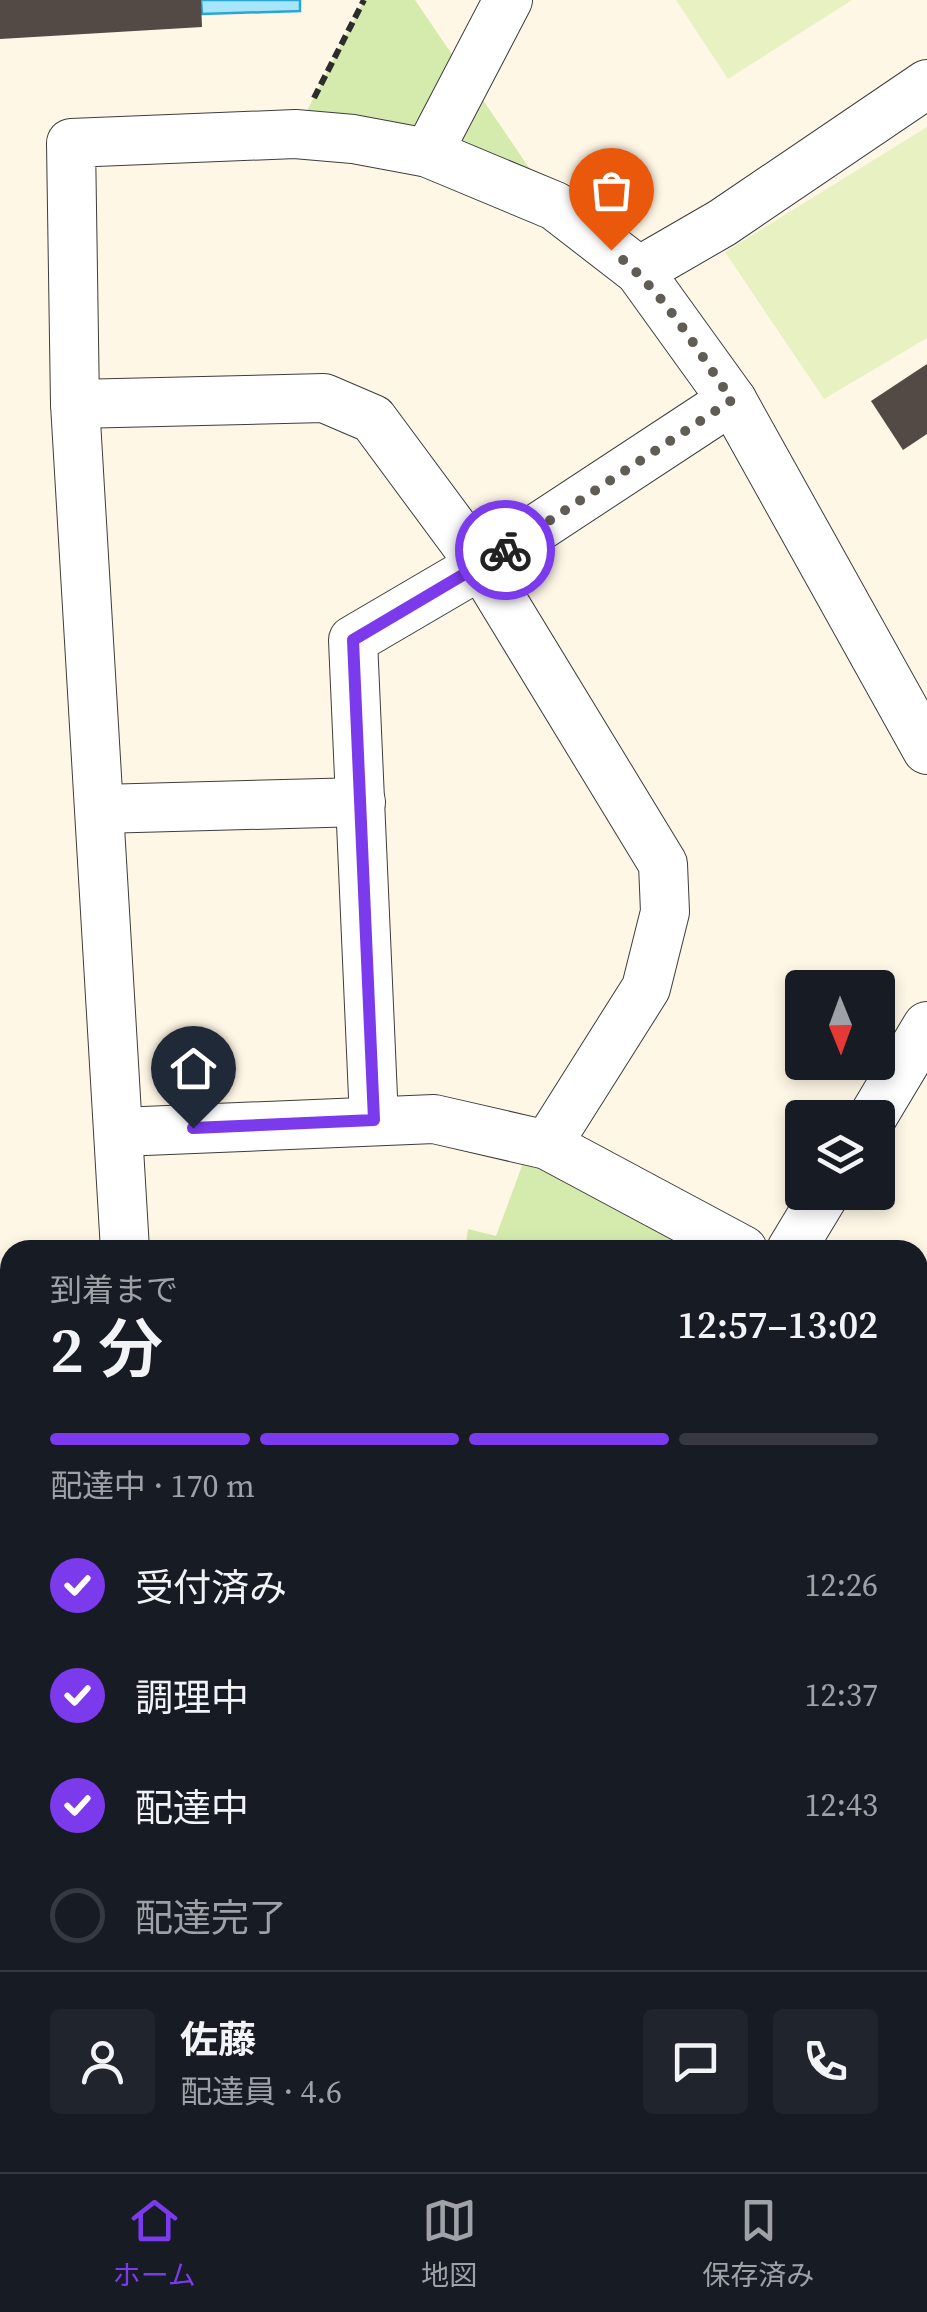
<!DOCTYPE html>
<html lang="ja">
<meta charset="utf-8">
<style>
body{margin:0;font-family:"Source Serif 4","Noto Sans JP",serif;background:#20242c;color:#f1f3f6;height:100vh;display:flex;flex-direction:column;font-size:38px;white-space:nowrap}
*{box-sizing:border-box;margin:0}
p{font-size:32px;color:#9ea1a6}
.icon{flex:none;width:55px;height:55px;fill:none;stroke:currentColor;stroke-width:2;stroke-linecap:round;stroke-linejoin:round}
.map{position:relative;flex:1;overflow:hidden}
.panel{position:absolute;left:0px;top:1240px;width:928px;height:932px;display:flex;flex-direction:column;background:#171b24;border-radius:30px 30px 0 0;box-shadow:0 5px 15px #0003}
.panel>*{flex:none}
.needle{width:65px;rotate:179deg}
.tools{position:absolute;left:785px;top:970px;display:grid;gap:20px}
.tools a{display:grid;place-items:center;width:110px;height:110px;border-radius:10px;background:#171b24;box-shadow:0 5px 15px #0003;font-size:50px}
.pin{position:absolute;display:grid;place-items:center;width:85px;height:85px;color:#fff;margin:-102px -42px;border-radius:50% 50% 50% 0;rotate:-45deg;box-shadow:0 0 10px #0007}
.pin .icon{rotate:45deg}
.courier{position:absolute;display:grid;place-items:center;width:100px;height:100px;margin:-50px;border:8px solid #7c3aed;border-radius:50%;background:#fff;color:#222;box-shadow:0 2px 12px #0007}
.summary em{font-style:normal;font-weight:600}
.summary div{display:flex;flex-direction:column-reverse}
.summary{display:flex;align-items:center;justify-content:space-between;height:170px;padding:0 50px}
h1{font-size:65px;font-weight:600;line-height:75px}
.bar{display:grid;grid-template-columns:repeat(4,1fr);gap:15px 10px;align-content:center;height:120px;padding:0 50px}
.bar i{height:12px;border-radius:8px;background:#363941}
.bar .selected{background:#7c3aed}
.bar p{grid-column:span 4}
.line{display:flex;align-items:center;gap:25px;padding:0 50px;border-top:2px solid #363941}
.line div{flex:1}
.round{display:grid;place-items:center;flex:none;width:105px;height:105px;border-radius:10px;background:#20242c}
ol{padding:0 50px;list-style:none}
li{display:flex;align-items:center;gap:30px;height:110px}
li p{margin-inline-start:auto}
li .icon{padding:10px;border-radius:50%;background:#7c3aed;color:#fff;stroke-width:4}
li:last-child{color:#9ea1a6}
li i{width:55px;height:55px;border:5px solid #363941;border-radius:50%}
.dock{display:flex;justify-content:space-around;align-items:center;height:140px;border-top:2px solid #363941;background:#171b24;font-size:28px;color:#9ea1a6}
.dock a{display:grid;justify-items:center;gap:5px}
.dock .selected{color:#7c3aed}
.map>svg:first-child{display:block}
.farmland{fill:#f6ecc5}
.green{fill:#d5ebae}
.pitch{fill:#e7f1c1}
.water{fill:#a7e5fa;stroke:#2aa6d5;stroke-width:2.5}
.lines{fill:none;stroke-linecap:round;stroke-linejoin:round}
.stream{stroke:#2aa6d5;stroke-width:10}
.building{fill:#534945}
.minor-casing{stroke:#3d3d3d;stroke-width:50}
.path{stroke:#2c2c2c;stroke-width:6;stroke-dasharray:10 5;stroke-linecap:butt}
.minor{stroke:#fff;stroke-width:48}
.done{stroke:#605d57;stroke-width:10;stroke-dasharray:0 18}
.route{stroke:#7c3aed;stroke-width:12}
</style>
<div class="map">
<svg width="927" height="2172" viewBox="0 0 927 2172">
<rect width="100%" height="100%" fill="#fff7e6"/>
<polygon class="farmland" points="927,1707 927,1847 918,1843 918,1723"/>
<g class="green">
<polygon points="364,0 415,0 555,206 295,134"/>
<polygon points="526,1155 680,1231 668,1250 465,1250 468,1229 496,1236"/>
</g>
<g class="pitch">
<polygon points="676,0 852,0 728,79"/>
<polygon points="927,127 927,338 824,399 725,252"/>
</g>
<polygon class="water" points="201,0 300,0 300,11 202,14"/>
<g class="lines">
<g class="stream">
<polyline points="918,1590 927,1574"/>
<polyline points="564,2172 570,2162"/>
</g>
</g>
<g class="building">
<polygon points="0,0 201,0 202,27 0,39"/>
<polygon points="927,364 927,434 903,450 871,401"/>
</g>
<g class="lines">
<g class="minor-casing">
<g id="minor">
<polyline points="428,153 508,0"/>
<polyline points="639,271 722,223 927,84"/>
<polyline points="75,404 324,398 373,419 481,565 663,864 665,912 646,988 547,1145"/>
<polyline points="100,809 361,802"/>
<polyline points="872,1118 927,1026"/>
<polyline points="374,1120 353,640 481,565 732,400"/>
<polyline points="120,1132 434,1119 547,1145 743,1250"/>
<polyline points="125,1250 75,404 71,143 295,134 353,139 428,153 555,206 639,271 732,400 927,750"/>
<polyline points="791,1250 826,1192"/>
<polyline points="0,1411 10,1411"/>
<polyline points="918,1967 927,1968"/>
<polyline points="299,2162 314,2172"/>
<polyline points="224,2172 230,2162"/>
<polyline points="765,2172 767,2162"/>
</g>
</g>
<g class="path">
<polyline points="314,98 364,0"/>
<polyline points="918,1857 927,1861"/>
<polyline points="0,1909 10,2115"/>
<polyline points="12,2162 13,2172"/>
</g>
<use href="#minor" class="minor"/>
</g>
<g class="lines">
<path class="done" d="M505,550L732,400C695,347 663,290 611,250"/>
<polyline class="route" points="193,1128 374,1120 353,640 505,550"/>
</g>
</svg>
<div class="tools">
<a><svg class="needle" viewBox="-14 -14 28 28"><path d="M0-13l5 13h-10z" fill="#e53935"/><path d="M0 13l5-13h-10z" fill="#9ea1a6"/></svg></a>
<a><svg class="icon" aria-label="layers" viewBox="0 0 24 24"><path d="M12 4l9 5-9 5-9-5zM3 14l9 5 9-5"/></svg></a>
</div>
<div class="pin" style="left:611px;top:250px;background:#ea580c"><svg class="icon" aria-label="bag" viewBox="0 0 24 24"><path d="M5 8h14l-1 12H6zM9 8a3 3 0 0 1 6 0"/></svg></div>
<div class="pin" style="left:193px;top:1128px;background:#1f2937"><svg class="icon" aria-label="home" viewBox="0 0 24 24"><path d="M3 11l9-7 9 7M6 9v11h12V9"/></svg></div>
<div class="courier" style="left:505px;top:550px"><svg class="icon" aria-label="bike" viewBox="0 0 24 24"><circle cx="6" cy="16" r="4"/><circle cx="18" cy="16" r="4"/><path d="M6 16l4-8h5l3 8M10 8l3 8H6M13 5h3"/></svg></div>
<section class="panel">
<div class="summary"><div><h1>2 分</h1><p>到着まで</p></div><em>12:57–13:02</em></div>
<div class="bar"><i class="selected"></i><i class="selected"></i><i class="selected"></i><i></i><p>配達中 · 170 m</p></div>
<ol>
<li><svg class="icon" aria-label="check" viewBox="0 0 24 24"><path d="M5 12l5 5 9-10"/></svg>受付済み<p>12:26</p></li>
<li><svg class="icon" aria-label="check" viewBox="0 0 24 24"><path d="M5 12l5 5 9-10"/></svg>調理中<p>12:37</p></li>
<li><svg class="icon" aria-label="check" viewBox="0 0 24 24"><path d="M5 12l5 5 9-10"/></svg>配達中<p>12:43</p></li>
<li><i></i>配達完了</li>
</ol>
<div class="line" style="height:180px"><a class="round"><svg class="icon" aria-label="person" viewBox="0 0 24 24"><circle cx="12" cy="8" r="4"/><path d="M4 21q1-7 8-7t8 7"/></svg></a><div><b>佐藤</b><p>配達員 · 4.6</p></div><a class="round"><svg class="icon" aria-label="chat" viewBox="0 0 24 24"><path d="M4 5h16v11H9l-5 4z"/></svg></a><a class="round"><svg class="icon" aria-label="phone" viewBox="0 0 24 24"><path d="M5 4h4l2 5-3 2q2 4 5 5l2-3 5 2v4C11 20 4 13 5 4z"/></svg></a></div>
</section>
</div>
<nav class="dock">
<a class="selected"><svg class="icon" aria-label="home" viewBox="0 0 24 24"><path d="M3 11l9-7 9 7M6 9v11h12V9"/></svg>ホーム</a>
<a><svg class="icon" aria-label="map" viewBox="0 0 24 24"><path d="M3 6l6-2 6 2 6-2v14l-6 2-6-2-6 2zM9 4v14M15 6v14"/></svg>地図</a>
<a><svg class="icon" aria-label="saved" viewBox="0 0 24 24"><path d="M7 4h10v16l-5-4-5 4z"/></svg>保存済み</a>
</nav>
